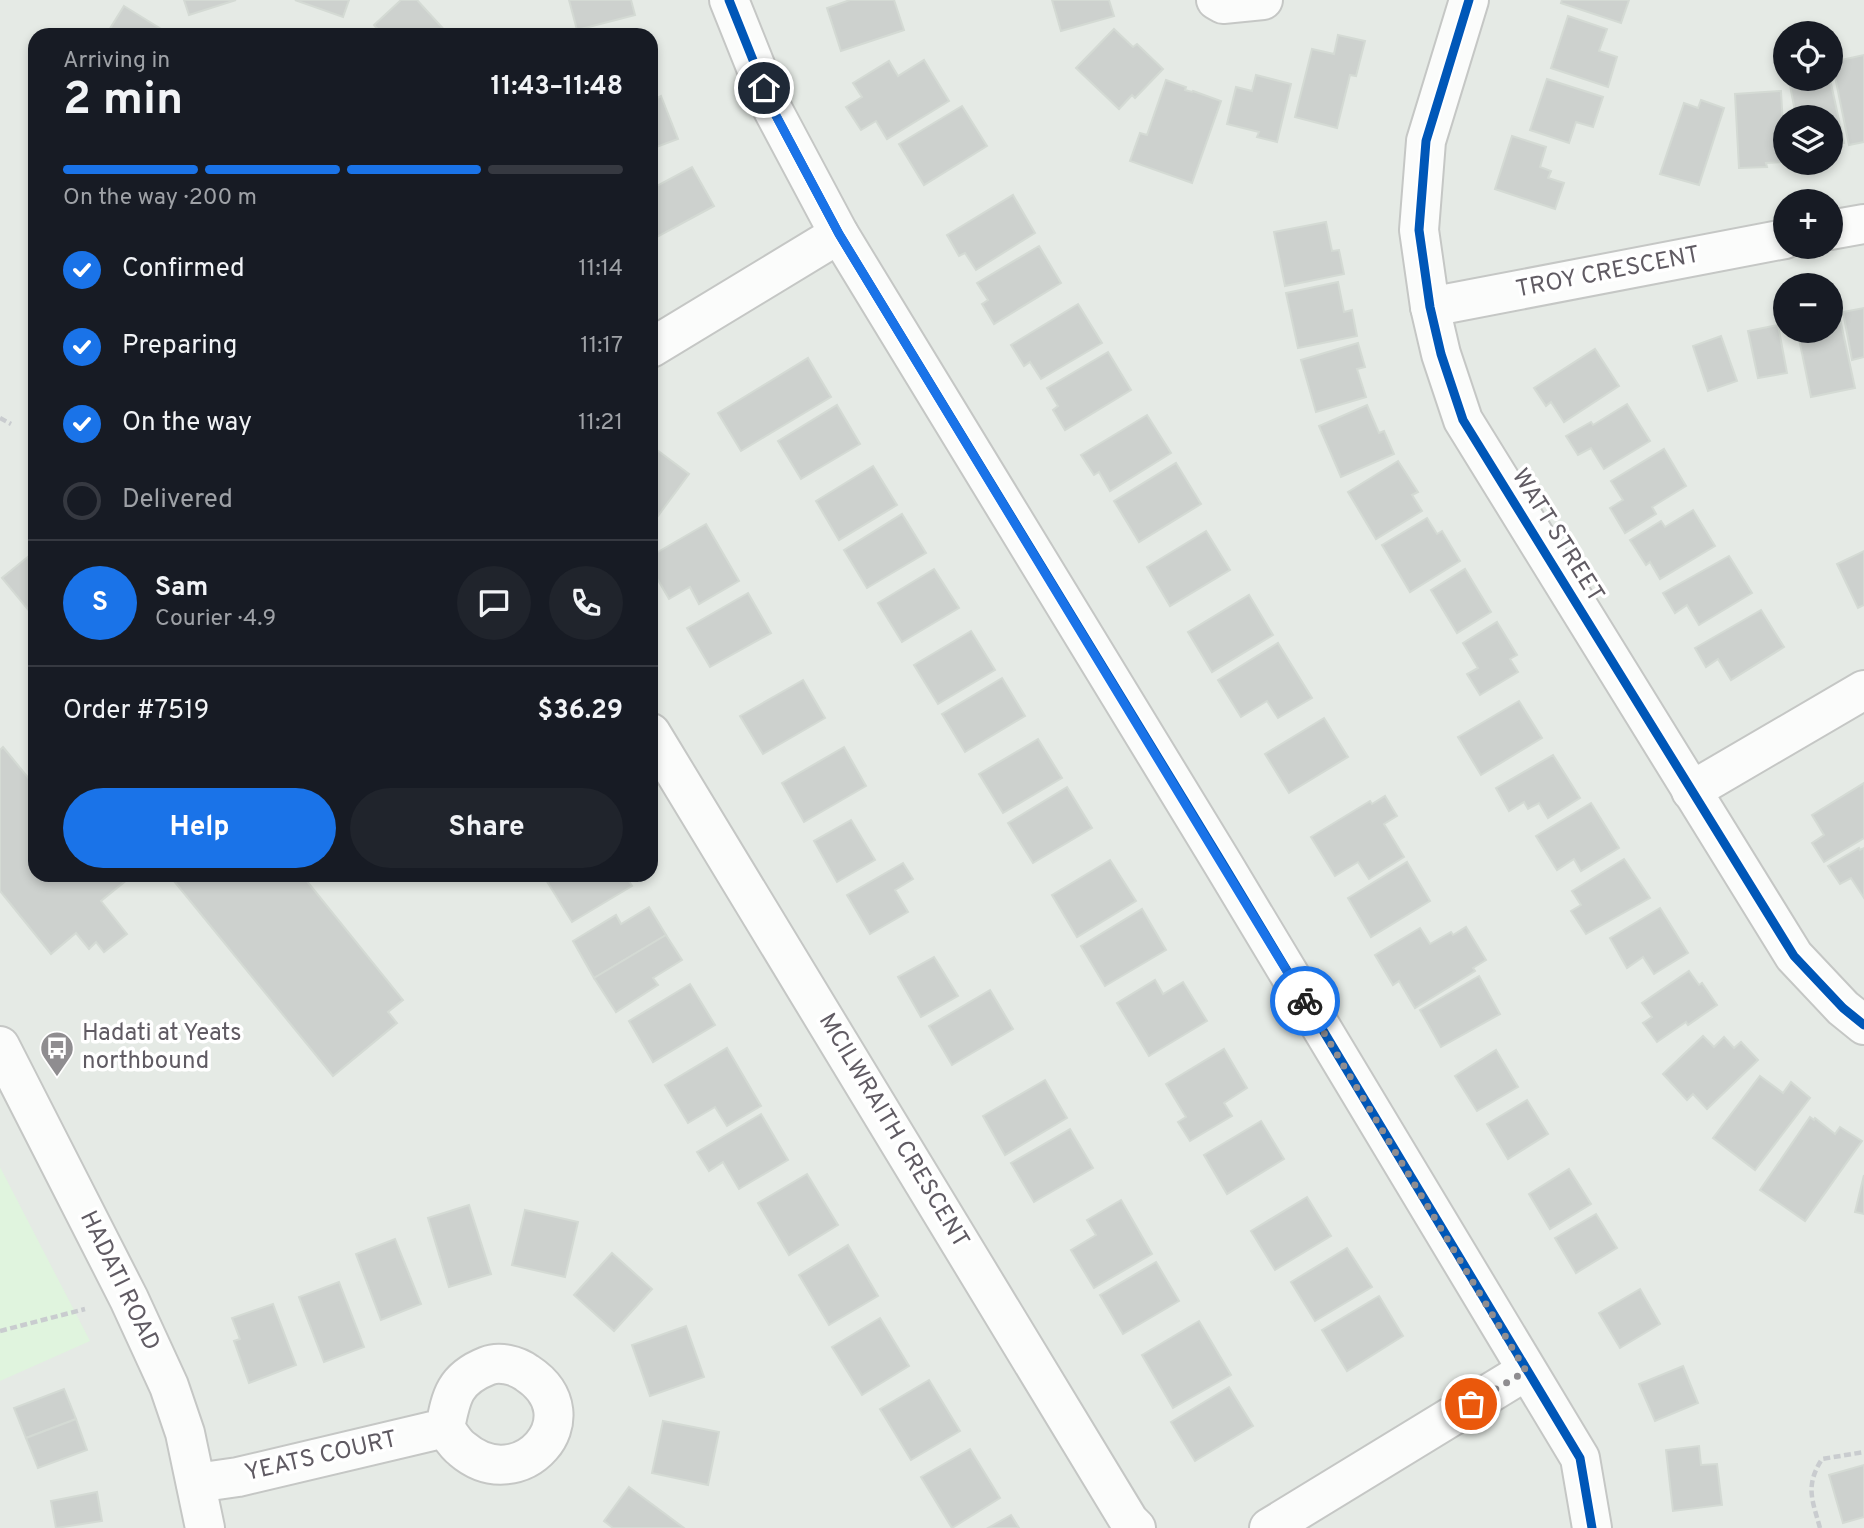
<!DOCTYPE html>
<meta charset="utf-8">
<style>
body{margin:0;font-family:Overpass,sans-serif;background:#20242c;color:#f1f3f6;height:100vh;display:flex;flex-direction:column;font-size:26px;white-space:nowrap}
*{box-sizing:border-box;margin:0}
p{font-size:23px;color:#9ea1a6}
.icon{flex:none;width:38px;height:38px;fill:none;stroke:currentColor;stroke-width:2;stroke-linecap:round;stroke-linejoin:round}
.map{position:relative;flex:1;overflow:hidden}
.sheet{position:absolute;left:28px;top:28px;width:630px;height:854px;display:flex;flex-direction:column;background:#171b24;border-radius:21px;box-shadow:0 4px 10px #0003}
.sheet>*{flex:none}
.tools{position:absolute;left:1773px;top:21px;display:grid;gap:14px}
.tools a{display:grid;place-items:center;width:70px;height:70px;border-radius:50%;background:#171b24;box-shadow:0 4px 10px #0003;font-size:35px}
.pin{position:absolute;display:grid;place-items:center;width:60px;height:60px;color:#fff;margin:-30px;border:4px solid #fff;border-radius:50%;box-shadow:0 2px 7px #0007}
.courier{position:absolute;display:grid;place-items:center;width:70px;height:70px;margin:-35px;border:5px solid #1a73e8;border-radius:50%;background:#fff;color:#222;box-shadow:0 2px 9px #0007}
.headline em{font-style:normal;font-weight:700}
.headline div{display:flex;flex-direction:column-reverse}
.headline{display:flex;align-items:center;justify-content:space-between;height:119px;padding:0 35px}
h1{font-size:46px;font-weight:700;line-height:52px}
.bar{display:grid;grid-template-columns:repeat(4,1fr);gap:10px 7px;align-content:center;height:84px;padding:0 35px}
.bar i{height:9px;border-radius:5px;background:#363941}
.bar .active{background:#1a73e8}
.bar p{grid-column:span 4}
.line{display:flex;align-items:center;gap:18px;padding:0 35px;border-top:2px solid #363941}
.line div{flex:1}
.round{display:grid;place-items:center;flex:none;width:74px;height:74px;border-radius:37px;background:#20242c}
ol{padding:0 35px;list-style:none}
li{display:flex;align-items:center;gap:21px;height:77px}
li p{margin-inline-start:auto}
li .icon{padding:7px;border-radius:50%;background:#1a73e8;color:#fff;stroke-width:4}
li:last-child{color:#9ea1a6}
li i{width:38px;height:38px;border:4px solid #363941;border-radius:50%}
.primary-button{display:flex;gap:14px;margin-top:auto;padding:14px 35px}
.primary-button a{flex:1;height:80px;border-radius:42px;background:#1a73e8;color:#fff;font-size:28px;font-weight:700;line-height:80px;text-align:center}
.primary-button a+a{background:#20242c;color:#f1f3f6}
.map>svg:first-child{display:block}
.commercial{fill:#e0f4de}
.building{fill:#cdd1ce;stroke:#d4dad4;stroke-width:2}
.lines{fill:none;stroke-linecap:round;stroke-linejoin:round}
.minor-casing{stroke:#c5c7c5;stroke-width:42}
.path{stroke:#c9cccf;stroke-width:4.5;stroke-dasharray:7 3.5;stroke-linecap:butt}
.minor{stroke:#fbfcfb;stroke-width:38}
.cycleway-casing{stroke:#fff;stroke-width:13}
.cycleway{stroke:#0057b8;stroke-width:9}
.done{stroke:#8f8d90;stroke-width:7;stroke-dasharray:0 12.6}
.route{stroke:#1a73e8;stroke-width:9}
.labels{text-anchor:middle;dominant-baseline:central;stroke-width:7;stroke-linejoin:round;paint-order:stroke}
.street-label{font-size:24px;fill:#605b63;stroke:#fff}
.poi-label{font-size:24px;fill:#605b63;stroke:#fff;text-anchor:start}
</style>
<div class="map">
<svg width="1864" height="1528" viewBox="0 0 1864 1528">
<rect width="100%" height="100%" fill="#e5eae5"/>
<polygon class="commercial" points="0,1167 90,1341 0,1381"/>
<g class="building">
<polygon points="184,0 236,0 189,15"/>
<polygon points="295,0 349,0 343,17"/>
<polygon points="401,0 417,0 449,35 383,35 374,25"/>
<polygon points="569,0 631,0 635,15 577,30"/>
<polygon points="850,0 894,0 904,30 841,51 827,8"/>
<polygon points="1052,0 1109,0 1114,16 1061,31"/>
<polygon points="1562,0 1629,0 1621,23 1561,3"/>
<polygon points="124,6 166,32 164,35 106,35"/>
<polygon points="1568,16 1607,29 1599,51 1617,57 1608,87 1551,68"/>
<polygon points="1114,29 1133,47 1137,44 1163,69 1135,98 1132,95 1119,109 1076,68"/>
<polygon points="1338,35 1365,41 1356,76 1350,75 1337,128 1295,117 1312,49 1334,54"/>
<polygon points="1864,55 1864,142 1849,145 1832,62"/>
<polygon points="924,60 949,101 887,139 876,121 861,130 846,107 862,97 853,83 889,61 898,76"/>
<polygon points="1256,75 1291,84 1277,142 1257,137 1259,132 1227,124 1236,87 1252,91"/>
<polygon points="1547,79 1603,97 1593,127 1576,122 1569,143 1530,130"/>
<polygon points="1795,79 1830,79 1844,143 1830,146 1830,117 1796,117 1789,80"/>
<polygon points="1166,80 1186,87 1185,90 1192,92 1193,91 1221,101 1192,183 1130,161 1140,133 1147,135"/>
<polygon points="1781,91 1785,162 1766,163 1767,167 1739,168 1735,94"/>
<polygon points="661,96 678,139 651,149 651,101"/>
<polygon points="1701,100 1724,108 1699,185 1660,174 1684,103 1698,108"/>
<polygon points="962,106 987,146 924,185 899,144"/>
<polygon points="1512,136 1546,147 1540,167 1551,171 1548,178 1564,183 1555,209 1495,189"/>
<polygon points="692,167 714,206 657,237 651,227 651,189"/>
<polygon points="1013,195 1035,233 976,270 965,253 959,256 947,235"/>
<polygon points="1326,222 1332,251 1339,250 1344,274 1285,286 1274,232"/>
<polygon points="1039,246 1061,283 994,324 982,304 988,300 977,283"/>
<polygon points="1338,282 1344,312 1352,310 1357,336 1298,348 1286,293"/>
<polygon points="1078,304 1102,343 1041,379 1030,362 1024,366 1011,345"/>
<polygon points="1864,308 1864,357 1852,360 1843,312"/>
<polygon points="1839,314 1855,388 1811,397 1798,334 1830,331 1830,315"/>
<polygon points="1778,325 1787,373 1758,378 1748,331"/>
<polygon points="1721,336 1737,381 1708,391 1693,346"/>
<polygon points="1358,343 1365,367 1357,369 1366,397 1316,412 1301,360"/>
<polygon points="1595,349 1619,386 1564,422 1551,402 1546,406 1534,388"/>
<polygon points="1108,352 1131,390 1065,430 1053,410 1058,406 1047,388"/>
<polygon points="808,358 831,397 741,451 718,413"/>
<polygon points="1627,404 1650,441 1604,469 1591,448 1578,455 1566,436 1591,422 1593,425"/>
<polygon points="837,405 860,444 801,479 778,441"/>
<polygon points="1367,405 1379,433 1384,431 1394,454 1341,477 1319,426"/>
<polygon points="1147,415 1171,453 1110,491 1099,472 1094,475 1081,455"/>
<polygon points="653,447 689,474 652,524 651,449"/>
<polygon points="1664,449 1686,486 1652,507 1656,514 1625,533 1610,508 1623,500 1611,481"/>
<polygon points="1398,461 1418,492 1412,495 1422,511 1376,539 1348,492"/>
<polygon points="1176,463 1201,504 1139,542 1114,501"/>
<polygon points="873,466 897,505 839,540 816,501"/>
<polygon points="1693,510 1715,546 1660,579 1650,562 1646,565 1630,540 1661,521 1665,527"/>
<polygon points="902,514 926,553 867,588 844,550"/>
<polygon points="1427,518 1437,534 1442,531 1460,561 1410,592 1382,545"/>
<polygon points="706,524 739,581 699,604 690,587 669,599 651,568 651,556"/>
<polygon points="1206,531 1230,570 1170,606 1147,567"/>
<polygon points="35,551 35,618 2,578"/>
<polygon points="1864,551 1864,605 1858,608 1837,564"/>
<polygon points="1729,556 1752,593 1699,625 1687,605 1675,613 1663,593"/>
<polygon points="934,569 959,608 902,642 878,603"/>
<polygon points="1465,569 1491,612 1457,633 1431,590"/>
<polygon points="748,593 771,633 710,667 687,628"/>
<polygon points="1249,595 1273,635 1212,672 1188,632"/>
<polygon points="1761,610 1784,647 1731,680 1718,659 1706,667 1695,648"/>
<polygon points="1497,622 1517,655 1510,659 1518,672 1480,695 1467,674 1478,668 1463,643"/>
<polygon points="971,631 995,670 938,704 914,665"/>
<polygon points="1278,643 1312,698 1278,718 1267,701 1241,717 1218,680"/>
<polygon points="1002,678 1025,716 965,752 942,714"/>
<polygon points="803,680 825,718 763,754 740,716"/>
<polygon points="1519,701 1542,738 1481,775 1458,737"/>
<polygon points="1324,718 1348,757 1289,793 1265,754"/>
<polygon points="1038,739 1062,778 1003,813 979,774"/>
<polygon points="3,747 35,786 35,875 133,875 101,901 127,934 104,952 96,942 89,949 76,933 51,954 0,891 0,750"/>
<polygon points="844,747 866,786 804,822 782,783"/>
<polygon points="1553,755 1580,798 1548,818 1539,803 1528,809 1524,802 1509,811 1496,788"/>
<polygon points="1864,783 1864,838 1824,862 1812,843 1824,835 1812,815"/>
<polygon points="1067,787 1092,828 1033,863 1008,823"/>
<polygon points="1385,796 1397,816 1384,824 1404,857 1369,879 1358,862 1335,876 1311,837 1370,801 1372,804"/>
<polygon points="1591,803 1619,848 1581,871 1574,859 1557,870 1536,836"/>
<polygon points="851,820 875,860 837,882 814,841"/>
<polygon points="1859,848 1860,850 1864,848 1864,898 1851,878 1840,884 1828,866"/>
<polygon points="1624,859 1650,898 1586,934 1571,911 1581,905 1572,891"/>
<polygon points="1110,860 1136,901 1077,937 1052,895"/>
<polygon points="1407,862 1430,901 1371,937 1348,898"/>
<polygon points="903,863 913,879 895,890 908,912 870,934 847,895"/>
<polygon points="169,875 302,875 403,1000 388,1012 397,1023 333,1076"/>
<polygon points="543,875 625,875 632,886 572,922"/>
<polygon points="649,907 666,935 594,978 573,941 616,915 621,924"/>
<polygon points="1660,908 1688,953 1654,974 1643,957 1627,968 1610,938"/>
<polygon points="1142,909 1166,950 1105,986 1081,946"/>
<polygon points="1466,927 1486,960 1473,968 1475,971 1415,1008 1399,981 1393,985 1375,955 1420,928 1430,944 1451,932 1453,935"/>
<polygon points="666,935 682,960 653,978 658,985 616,1012 594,978"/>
<polygon points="934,957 958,996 921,1017 898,977"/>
<polygon points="1689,971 1699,985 1702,983 1717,1005 1688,1025 1686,1022 1657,1042 1643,1023 1652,1017 1642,1003"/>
<polygon points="1479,976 1500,1014 1441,1047 1420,1010"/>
<polygon points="1155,980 1163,994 1183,982 1207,1021 1149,1056 1117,1003"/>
<polygon points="690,984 715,1025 653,1062 629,1021"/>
<polygon points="990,990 1013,1029 952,1065 929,1026"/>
<polygon points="1703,1036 1714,1047 1724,1037 1734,1048 1741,1042 1758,1060 1707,1109 1693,1094 1687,1100 1663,1074"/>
<polygon points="727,1048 761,1106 727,1126 715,1107 688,1123 665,1085"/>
<polygon points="1224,1049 1247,1088 1224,1103 1232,1116 1190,1141 1178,1122 1186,1117 1166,1084"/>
<polygon points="1496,1050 1518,1087 1477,1111 1455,1076"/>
<polygon points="1760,1076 1783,1093 1791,1082 1810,1098 1755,1170 1713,1138"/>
<polygon points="1045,1080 1067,1118 1005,1155 983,1116"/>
<polygon points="1527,1100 1548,1134 1508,1159 1487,1124"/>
<polygon points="761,1114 788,1160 739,1189 723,1162 709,1171 697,1152"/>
<polygon points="1810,1117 1814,1120 1815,1118 1835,1134 1840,1127 1862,1141 1805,1221 1760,1190"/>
<polygon points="1261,1121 1284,1159 1227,1194 1204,1155"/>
<polygon points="1070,1129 1093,1168 1034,1202 1011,1163"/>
<polygon points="1569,1169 1591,1204 1550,1229 1529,1194"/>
<polygon points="807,1174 838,1225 789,1255 758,1203"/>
<polygon points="1864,1175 1864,1214 1855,1212"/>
<polygon points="1307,1197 1331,1236 1275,1270 1251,1231"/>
<polygon points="1121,1200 1152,1254 1094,1288 1071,1250 1096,1235 1087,1220"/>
<polygon points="469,1205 491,1274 449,1287 428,1218"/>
<polygon points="525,1210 578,1222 565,1277 512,1265"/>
<polygon points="1596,1214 1617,1248 1576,1273 1555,1238"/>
<polygon points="395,1239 421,1304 381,1320 356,1254"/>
<polygon points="848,1245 878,1296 829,1325 799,1275"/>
<polygon points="1347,1248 1372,1287 1315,1321 1291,1282"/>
<polygon points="612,1253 652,1289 614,1331 574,1295"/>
<polygon points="1156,1262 1179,1301 1123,1334 1100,1295"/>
<polygon points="339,1282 364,1347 324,1362 299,1297"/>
<polygon points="1640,1289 1660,1324 1620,1348 1599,1313"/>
<polygon points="1379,1296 1403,1336 1347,1371 1322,1330"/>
<polygon points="273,1304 296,1365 249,1383 234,1341 240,1339 232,1318"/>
<polygon points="880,1318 909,1366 862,1395 832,1347"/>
<polygon points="1199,1321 1231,1375 1173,1408 1142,1355"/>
<polygon points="686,1326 704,1377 650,1396 632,1345"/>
<polygon points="1683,1366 1698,1403 1655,1421 1639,1384"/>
<polygon points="929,1380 960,1431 911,1460 880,1409"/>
<polygon points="1229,1387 1253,1426 1195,1461 1171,1422"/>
<polygon points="64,1389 76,1419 26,1438 14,1408"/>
<polygon points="76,1419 87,1450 38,1468 26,1438"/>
<polygon points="663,1421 719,1432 708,1485 652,1473"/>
<polygon points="1699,1446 1701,1465 1717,1464 1722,1505 1673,1511 1666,1450"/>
<polygon points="970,1449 1000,1498 952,1528 921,1477"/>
<polygon points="1864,1465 1864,1517 1843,1523 1829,1475"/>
<polygon points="629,1487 684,1528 613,1528 604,1521"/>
<polygon points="97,1492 102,1521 56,1528 51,1501"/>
<polygon points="1011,1515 1019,1528 988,1528"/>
</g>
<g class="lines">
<g class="minor-casing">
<g id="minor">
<polyline points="729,0 773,110 839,234 1223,864 1580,1458 1592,1528"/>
<polyline points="1216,0 1223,4 1263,0"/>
<polyline points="1469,0 1426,141 1419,230 1430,307 1441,354 1463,420 1794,956 1843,1008 1864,1025"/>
<polyline points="1830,230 1864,224"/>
<polyline points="1430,307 1785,239"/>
<polyline points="651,348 839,234"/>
<polyline points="651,733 1129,1521 1136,1528"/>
<polyline points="1691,791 1864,690"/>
<polyline points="0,1046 129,1299 169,1386 185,1433 205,1528"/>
<path d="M196,1483L238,1477L445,1428C450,1435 455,1444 462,1449C520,1499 594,1417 527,1373C516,1365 499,1361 487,1366C454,1379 451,1397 445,1428"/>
<polyline points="1269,1528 1526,1371"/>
</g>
</g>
<g class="path">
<polyline points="0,418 11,424"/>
<polyline points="0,1331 85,1309"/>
<path d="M1820,1528C1812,1499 1805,1486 1822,1459L1864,1452"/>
</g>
<use href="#minor" class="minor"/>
<g class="cycleway-casing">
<g id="cycleway">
<polyline points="729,0 773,110 839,234 1223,864 1580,1458 1592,1528"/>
<polyline points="1469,0 1426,141 1419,230 1430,307 1441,354 1463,420 1794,956 1843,1008 1864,1025"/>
</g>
</g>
<use href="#cycleway" class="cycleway"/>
</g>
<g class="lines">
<polyline class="done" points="1305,1001 1526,1371 1471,1404"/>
<polyline class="route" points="764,88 773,110 839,234 1305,1001"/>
</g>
<defs>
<g id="bus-pin" transform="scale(1.75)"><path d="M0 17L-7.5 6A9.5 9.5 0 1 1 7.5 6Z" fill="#8f8d90" stroke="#fff"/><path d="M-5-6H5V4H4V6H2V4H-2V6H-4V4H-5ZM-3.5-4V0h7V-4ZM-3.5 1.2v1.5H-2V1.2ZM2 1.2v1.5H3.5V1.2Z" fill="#fff"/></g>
</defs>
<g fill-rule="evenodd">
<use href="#bus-pin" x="57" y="1048"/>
</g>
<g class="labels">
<g class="street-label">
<text transform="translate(1608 273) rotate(-11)">TROY CRESCENT</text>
<text transform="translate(1557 536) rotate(58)">WATT STREET</text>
<text transform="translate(893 1131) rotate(59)">MCILWRAITH CRESCENT</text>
<text transform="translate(119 1281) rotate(64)">HADATI ROAD</text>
<text transform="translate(321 1457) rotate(-13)">YEATS COURT</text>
</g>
<g class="poi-label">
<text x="82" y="1034">Hadati at Yeats<tspan x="82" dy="28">northbound</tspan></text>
</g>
</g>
</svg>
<div class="tools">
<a><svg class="icon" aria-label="locate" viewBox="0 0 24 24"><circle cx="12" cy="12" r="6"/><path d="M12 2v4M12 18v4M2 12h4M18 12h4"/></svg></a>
<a><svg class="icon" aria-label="layers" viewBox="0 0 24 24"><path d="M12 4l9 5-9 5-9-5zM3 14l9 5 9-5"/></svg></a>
<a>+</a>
<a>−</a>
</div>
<div class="pin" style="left:1471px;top:1404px;background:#ea580c"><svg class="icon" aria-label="bag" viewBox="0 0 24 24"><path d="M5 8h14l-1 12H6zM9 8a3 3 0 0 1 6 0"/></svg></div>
<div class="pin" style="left:764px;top:88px;background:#1f2937"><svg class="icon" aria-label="home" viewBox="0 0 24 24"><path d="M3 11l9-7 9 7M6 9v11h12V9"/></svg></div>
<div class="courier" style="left:1305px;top:1001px"><svg class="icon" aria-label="bike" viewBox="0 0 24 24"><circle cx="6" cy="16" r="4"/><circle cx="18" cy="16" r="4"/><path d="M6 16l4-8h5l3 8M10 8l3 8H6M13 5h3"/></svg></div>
<section class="sheet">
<div class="headline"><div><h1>2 min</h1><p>Arriving in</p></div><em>11:43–11:48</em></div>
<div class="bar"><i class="active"></i><i class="active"></i><i class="active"></i><i></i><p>On the way · 200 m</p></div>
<ol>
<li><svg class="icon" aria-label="check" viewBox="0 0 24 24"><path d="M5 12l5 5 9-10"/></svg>Confirmed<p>11:14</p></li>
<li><svg class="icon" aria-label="check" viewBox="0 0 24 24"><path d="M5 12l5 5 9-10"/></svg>Preparing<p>11:17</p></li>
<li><svg class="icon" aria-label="check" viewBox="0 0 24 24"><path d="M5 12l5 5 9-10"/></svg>On the way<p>11:21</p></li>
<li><i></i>Delivered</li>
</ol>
<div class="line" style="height:126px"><b class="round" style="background:#1a73e8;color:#fff">S</b><div><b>Sam</b><p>Courier · 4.9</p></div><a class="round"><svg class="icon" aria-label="chat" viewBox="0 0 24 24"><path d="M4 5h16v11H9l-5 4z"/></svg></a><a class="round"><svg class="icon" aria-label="phone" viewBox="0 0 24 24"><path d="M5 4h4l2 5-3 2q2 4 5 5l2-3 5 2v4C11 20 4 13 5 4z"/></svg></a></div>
<div class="line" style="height:91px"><div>Order #7519</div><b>$36.29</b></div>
<div class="primary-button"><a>Help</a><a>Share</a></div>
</section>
</div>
